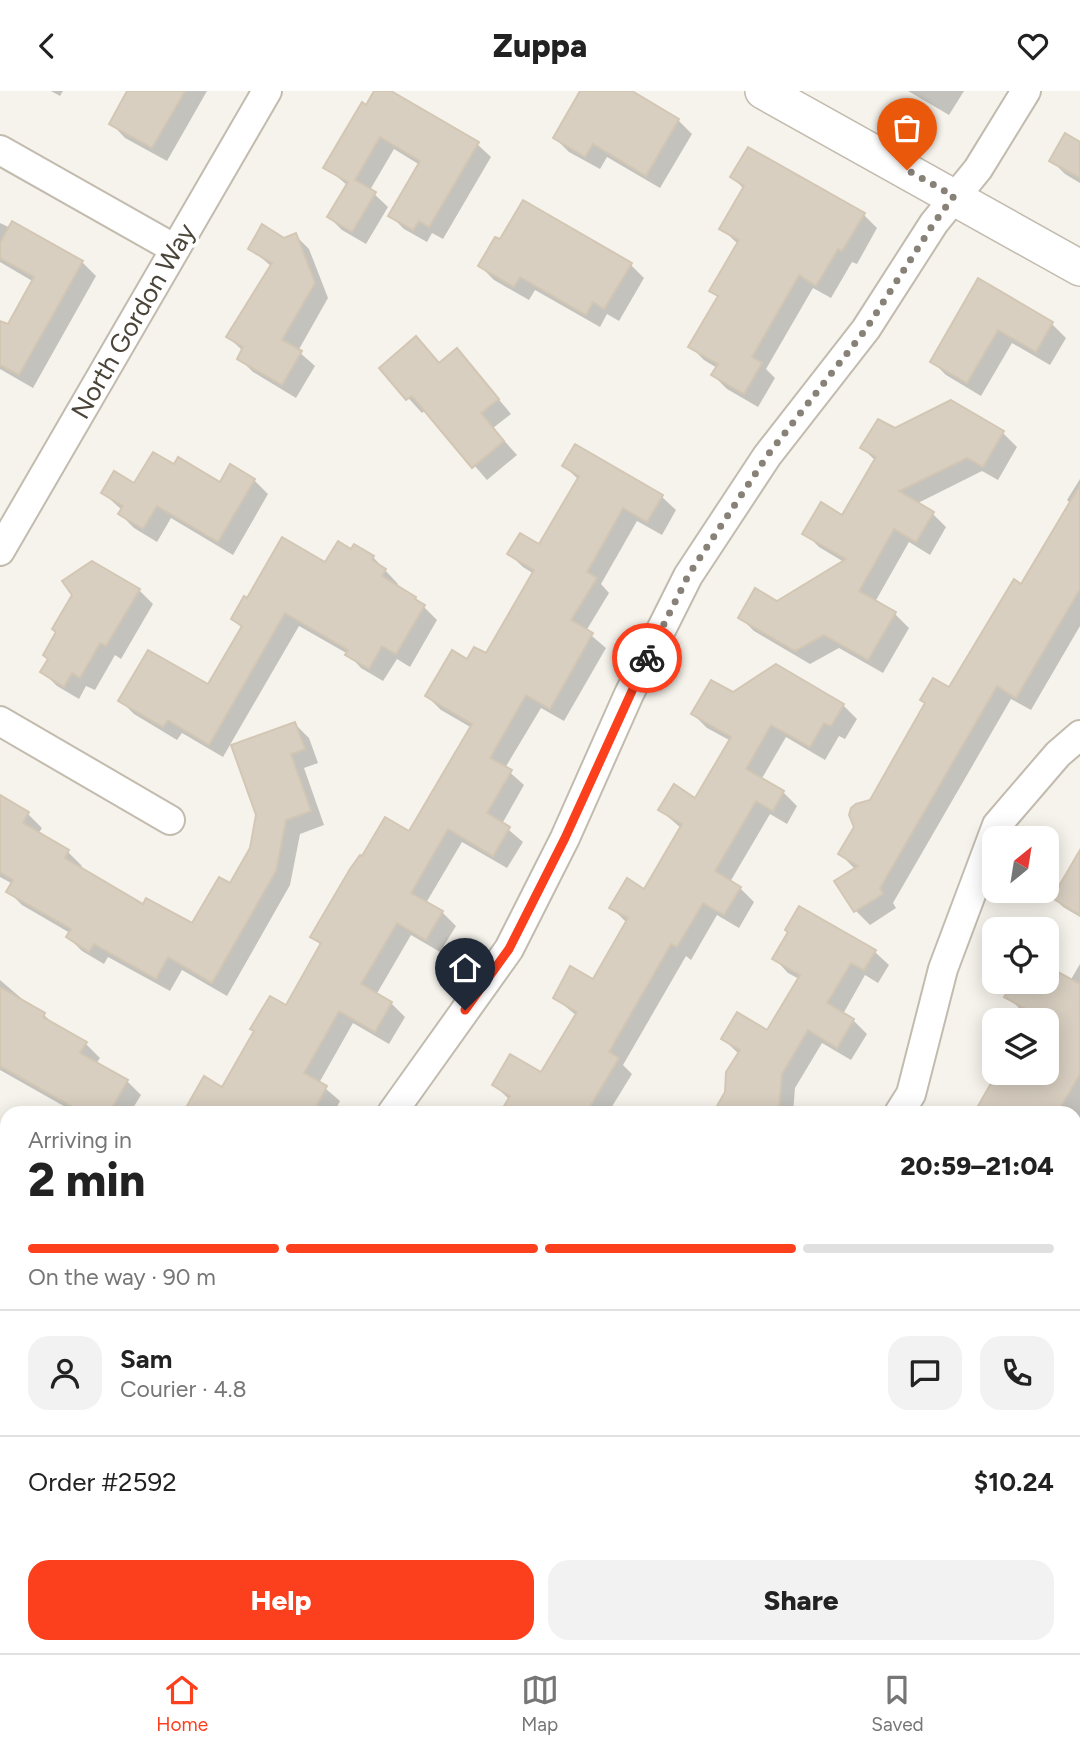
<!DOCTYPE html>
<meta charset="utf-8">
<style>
body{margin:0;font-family:Figtree,sans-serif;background:#f2f2f2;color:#222;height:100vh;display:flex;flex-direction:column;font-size:26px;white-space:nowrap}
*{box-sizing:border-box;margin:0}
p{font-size:23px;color:#767676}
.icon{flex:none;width:38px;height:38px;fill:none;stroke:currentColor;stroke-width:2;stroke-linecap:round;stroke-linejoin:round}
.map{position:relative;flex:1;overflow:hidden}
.details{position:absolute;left:0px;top:1015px;width:1082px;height:548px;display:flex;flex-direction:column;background:#fff;border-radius:21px 21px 0 0;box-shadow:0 4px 18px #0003}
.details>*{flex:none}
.needle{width:46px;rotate:30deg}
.tools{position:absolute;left:982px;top:735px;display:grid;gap:14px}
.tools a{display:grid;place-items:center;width:77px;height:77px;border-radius:14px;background:#fff;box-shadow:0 4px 18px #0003;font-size:35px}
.pin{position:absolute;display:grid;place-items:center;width:60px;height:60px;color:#fff;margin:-72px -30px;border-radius:50% 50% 50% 0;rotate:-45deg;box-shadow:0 0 7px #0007}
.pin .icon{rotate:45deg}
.courier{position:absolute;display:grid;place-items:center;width:70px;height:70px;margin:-35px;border:5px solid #fc3f1d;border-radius:50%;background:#fff;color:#222;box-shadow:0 2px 9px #0007}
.summary em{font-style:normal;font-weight:800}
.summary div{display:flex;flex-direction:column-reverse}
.summary{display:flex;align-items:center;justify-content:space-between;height:119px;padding:0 28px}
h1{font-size:46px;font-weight:800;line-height:52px}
.bar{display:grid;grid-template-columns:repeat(4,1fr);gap:10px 7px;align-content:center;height:84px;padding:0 28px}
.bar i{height:9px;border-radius:5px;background:#e0e0e0}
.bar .current{background:#fc3f1d}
.bar p{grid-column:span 4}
.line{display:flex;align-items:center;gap:18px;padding:0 28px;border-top:2px solid #e0e0e0}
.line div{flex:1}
.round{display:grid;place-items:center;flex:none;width:74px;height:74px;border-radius:21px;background:#f2f2f2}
.action{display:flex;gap:14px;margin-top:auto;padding:14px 28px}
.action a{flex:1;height:80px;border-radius:21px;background:#fc3f1d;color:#fff;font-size:28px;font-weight:800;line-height:80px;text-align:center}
.action a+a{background:#f2f2f2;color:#222}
header{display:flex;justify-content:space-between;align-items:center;height:91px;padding:0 28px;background:#fff;font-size:32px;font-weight:800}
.dock{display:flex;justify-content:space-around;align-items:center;height:98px;border-top:2px solid #e0e0e0;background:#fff;font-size:19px;color:#767676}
.dock a{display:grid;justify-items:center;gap:4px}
.dock .current{color:#fc3f1d}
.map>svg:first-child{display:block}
.shadow{fill:#0003}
.building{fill:#d8cfc1;stroke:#d3c7b4;stroke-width:2}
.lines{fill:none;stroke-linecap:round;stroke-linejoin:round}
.minor-casing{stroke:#c2bbae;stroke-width:32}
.tertiary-casing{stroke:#c2bbae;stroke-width:38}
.minor{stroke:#fff;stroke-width:28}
.tertiary{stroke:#fff;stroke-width:35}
.done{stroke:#878178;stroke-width:7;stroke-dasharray:0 12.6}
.route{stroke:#fc3f1d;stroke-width:9}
.labels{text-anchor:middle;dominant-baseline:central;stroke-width:7;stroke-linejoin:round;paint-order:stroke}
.street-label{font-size:26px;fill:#4b4439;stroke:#fff}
</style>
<header><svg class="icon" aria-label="back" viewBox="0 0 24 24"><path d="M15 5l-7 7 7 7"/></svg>Zuppa<svg class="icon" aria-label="heart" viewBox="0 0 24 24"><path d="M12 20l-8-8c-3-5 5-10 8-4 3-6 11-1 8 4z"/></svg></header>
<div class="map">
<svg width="1080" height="1562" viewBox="0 0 1080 1562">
<rect width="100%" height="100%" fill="#f6f3ec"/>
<g class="shadow">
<polygon points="51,0 63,0 60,5"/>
<polygon points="128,0 207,0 167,70 125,47 111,32"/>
<polygon points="376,0 387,0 477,53 491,66 443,148 432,142 427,151 404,138 390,124 420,74 394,58 370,99 388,116 366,153 342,139 329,126 348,95 326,76"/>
<polygon points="582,0 629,0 678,29 692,43 660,97 607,66 600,78 569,61 555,47"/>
<polygon points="908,0 964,0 949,24"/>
<polygon points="1080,50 1080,92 1065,83 1051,69"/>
<polygon points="732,86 863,123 877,137 857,173 852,171 831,207 813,197 766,278 775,287 758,316 727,298 713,284 717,277 704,269 690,255 719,207 711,199 738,153 721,137 744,98"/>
<polygon points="0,132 82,171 96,185 33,297 0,278 0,236 9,236 34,191 0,171"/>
<polygon points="295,144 309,158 328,207 298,260 315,275 296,307 253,281 239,267 243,260 228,246 272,176 250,157"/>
<polygon points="630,173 644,187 619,230 607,223 600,236 535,199 529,209 494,189 480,175"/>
<polygon points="979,190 1052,233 1066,247 1050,274 1012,252 981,305 946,284 932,270"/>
<polygon points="416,248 440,273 470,274 511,323 493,337 517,364 487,389 426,319 422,322 381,277"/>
<polygon points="895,339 1003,342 1017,356 998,389 982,380 916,413 932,422 946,436 930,464 909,451 875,511 895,523 909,537 883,582 839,557 810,573 754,540 740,526 777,512 844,471 819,456 805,442 843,427 876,370 862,357"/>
<polygon points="564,375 662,406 676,419 662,444 637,430 601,493 609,502 586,540 606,557 564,630 541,617 505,677 524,694 502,733 523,751 507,777 462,751 426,812 442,821 456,835 440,861 411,844 376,904 391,912 405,926 389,953 353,932 319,992 340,1010 334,1022 194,1022 222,998 286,916 322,855 313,846 410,743 472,637 441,619 427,605 467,570 486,565 534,483 523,476 509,463 540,455 579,389"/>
<polygon points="174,376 221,393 231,376 254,389 268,403 233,464 171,427 157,451 134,437 120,423 122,419 103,402 135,394"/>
<polygon points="1080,388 1080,535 1031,619 1011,608 893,812 896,817 870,834 856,820 837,791 856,779 840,763 871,711 1022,495 1071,413 1067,409"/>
<polygon points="352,460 373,466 398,493 397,496 415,507 437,529 410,576 397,568 383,590 361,577 348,563 299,535 223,666 182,642 177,649 134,623 121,610 208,596 243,538 233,528 247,509"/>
<polygon points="139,499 153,513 121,568 115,564 95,599 86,595 79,608 57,595 43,581 50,569 74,504"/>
<polygon points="733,603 843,614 857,628 845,648 839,645 825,669 786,646 761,689 783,701 797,715 787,733 770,723 730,791 740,797 754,811 739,837 717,824 691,869 686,865 623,974 632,983 608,1022 502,1022 510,1009 494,994 542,984 577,925 555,907 593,890 627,832 612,817 645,800 681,737 660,719 696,709 731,650 707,637 693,623"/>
<polygon points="295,633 309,647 318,672 304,677 324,734 300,743 290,794 227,905 182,879 170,900 108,866 104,873 82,860 68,846 70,842 22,814 8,800 13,793 0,786 0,706 28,723 42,737 38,743 68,761 82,775 80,778 143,816 193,835 231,795 251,758"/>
<polygon points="1080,770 1080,826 1063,816 1054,807"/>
<polygon points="800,817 875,861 889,874 878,892 865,884 843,923 853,929 867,943 851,969 822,952 795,997 793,1022 715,1022 727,1001 739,963 723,948 768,942 799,888 788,882 775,868 790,842"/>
<polygon points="1080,873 1080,1064 1074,1061 1074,1022 976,1022 999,982 1046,982 1046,929 1030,929 1032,926 1021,919 1007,905 1015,891 1046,891 1046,882 1070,890"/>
<polygon points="0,889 21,907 20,909 44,924 56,935 86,953 100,967 96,973 127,990 141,1004 130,1022 76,1022 0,979"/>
<polygon points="0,1168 7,1171 7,1242 0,1238"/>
<polygon points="1080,1320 1080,1467 1074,1477 1074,1329"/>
<polygon points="0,1415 7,1417 7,1461 0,1457"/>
<polygon points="1074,1481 1080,1485 1079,1517 1074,1514"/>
<polygon points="184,1556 225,1556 234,1562 181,1562"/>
<polygon points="383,1556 494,1556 490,1562 379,1562"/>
<polygon points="668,1556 679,1556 687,1561 690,1556 772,1556 769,1562 665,1562"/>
<rect x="981" y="1556" width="58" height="6"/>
</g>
<g class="building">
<polygon points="127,0 185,0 152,57 109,33"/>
<polygon points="374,0 391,0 479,51 429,136 419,130 413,139 388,125 420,70 380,46 355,89 376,101 352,141 327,126 348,91 323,77 362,11 366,14"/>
<polygon points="580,0 632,0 679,28 646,85 593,53 585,66 553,47"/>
<polygon points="1065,42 1080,51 1080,87 1049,70"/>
<polygon points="748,56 865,122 842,160 838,158 816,195 799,184 752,266 762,272 744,303 711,284 718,273 688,256 718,205 709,200 739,149 719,138 744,95 730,86"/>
<polygon points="523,109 632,172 604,218 593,211 586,224 520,186 514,196 478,175 495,146 500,148"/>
<polygon points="12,130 83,170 19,284 0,274 0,230 8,233 34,186 0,167 0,152"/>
<polygon points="262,133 284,147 296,142 315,192 282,249 302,260 282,294 237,268 243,256 226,246 272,172 248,158"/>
<polygon points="978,187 1053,231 1036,261 998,239 967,292 930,271"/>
<polygon points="416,245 439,272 457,257 499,308 481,322 504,350 472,377 412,305 406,309 379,277"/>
<polygon points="951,309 1004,340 983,376 967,367 899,400 934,421 916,451 894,438 859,500 896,521 868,569 824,544 795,560 738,527 755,497 777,510 846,468 802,443 821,411 842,424 876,366 860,357 878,328 895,337"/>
<polygon points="575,353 663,404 647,431 623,417 587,481 597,487 571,529 593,542 550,618 526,604 490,667 512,679 487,722 510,736 493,765 448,738 411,802 443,820 426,849 397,832 361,893 392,911 375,941 339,920 304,982 327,995 313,1022 183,1022 204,985 222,996 254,940 250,938 270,905 286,914 321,852 310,846 350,778 360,764 362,765 385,726 409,740 472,633 425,605 452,559 467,568 474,556 486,562 534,479 507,463 520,442 539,453 579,385 562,375"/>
<polygon points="153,361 174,373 178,366 220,391 230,373 255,388 218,451 157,415 143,438 118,423 123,415 101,402 114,380 134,392"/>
<polygon points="1080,394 1080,498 1016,607 997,595 880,797 883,803 854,821 834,790 858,775 838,763 854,736 849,724 851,717 856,713 870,709 925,612 920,609 933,587 949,596 1014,488 1021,493"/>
<polygon points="282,446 325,471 338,450 351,458 354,453 374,465 372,469 386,478 382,485 416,506 415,508 425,514 396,563 382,555 369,578 345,564 348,559 285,522 209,654 168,629 163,636 118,610 148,559 208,593 242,535 231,528 244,505 247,507"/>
<polygon points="92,470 140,498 106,555 100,552 80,587 72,582 64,596 40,581 48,568 43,564 56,541 52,538 72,504 62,490"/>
<polygon points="776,573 844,613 831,635 824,632 810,656 771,634 746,678 784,700 773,720 756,710 715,780 741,796 724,824 703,812 677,856 671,853 609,961 619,967 586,1022 500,1022 510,1005 492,994 510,963 541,981 577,921 553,907 570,875 593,888 628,827 609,817 627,787 644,798 682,733 658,719 674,693 695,707 731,646 691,623 711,589 733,601"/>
<polygon points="295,631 305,658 291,663 311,720 286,729 276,780 212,892 168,866 156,888 94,853 89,861 66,846 71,838 6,801 13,789 0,781 0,704 29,721 23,732 69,759 65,767 143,813 146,807 192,832 219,786 230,792 250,757 256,724 231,654"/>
<polygon points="1080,759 1080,824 1052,807"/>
<polygon points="799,815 876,859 864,879 851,872 827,912 854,928 837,957 808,939 782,983 779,1018 775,1018 775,1022 713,1022 725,1001 726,981 740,959 721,948 737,921 767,939 800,884 772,868 788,841 785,839"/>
<polygon points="1054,879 1080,893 1080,983 1057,1022 974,1022 997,982 1046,982 1046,929 1004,906 1013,891 1047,891"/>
<polygon points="0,896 45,922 43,926 87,951 80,962 128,989 109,1022 84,1022 0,975"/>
</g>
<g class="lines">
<g class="minor-casing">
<g id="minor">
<polyline points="0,59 175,158"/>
<polyline points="0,460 267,0"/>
<polyline points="0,630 170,729"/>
<polyline points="392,1022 509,858 565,747 629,603 688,485 767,365 866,238 934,132 978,78 1026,0"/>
<polyline points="899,1022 911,1003 943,878 997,734 1058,663 1080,644"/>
<polyline points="1074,1204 1080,1195"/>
<polyline points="0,1533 7,1537"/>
<polyline points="38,1556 48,1562"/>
<polyline points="96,1562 100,1556"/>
<polyline points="582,1562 585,1556"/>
<polyline points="892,1562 894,1556"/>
</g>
</g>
<g class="tertiary-casing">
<polyline id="tertiary" points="763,0 1080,177"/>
</g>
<use href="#minor" class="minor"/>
<use href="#tertiary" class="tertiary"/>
</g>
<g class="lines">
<polyline class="done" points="647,567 688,485 701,465 767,365 866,238 934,132 954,105 907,79"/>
<polyline class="route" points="465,919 509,858 565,747 647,567"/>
</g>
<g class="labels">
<g class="street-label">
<text transform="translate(133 230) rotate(-60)">North Gordon Way</text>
</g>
</g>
</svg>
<div class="tools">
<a><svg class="needle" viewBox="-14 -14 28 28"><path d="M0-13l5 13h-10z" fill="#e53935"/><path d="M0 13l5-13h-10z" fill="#767676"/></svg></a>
<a><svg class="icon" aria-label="locate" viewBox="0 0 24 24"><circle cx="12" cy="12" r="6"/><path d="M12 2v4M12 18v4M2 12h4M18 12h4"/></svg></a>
<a><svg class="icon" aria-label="layers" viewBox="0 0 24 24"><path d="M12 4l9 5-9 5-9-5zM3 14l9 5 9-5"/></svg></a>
</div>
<div class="pin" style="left:907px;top:79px;background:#ea580c"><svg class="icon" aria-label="bag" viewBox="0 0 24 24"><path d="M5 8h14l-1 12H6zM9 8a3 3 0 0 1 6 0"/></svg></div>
<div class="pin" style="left:465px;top:919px;background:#1f2937"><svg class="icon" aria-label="home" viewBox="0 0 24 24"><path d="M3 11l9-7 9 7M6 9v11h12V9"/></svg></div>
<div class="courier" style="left:647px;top:567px"><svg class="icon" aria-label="bike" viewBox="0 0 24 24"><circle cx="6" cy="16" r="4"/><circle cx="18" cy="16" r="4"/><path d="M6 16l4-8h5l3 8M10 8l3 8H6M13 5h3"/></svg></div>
<section class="details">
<div class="summary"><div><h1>2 min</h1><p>Arriving in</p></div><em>20:59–21:04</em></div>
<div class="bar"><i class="current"></i><i class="current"></i><i class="current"></i><i></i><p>On the way · 90 m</p></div>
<div class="line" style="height:126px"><a class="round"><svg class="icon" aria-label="person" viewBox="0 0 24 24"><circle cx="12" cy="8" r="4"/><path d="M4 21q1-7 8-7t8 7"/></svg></a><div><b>Sam</b><p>Courier · 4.8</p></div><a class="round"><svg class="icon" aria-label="chat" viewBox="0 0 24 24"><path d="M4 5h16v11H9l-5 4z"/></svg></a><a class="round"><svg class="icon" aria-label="phone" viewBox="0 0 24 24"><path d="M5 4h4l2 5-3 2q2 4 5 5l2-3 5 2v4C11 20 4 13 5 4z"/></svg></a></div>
<div class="line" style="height:91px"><div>Order #2592</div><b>$10.24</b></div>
<div class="action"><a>Help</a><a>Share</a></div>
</section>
</div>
<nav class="dock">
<a class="current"><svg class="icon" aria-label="home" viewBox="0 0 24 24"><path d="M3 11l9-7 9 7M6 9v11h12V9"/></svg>Home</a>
<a><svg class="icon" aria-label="map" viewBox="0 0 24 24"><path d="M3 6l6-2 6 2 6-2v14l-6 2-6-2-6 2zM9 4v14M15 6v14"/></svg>Map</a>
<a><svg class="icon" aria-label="saved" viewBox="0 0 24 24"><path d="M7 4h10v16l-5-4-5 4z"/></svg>Saved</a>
</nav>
